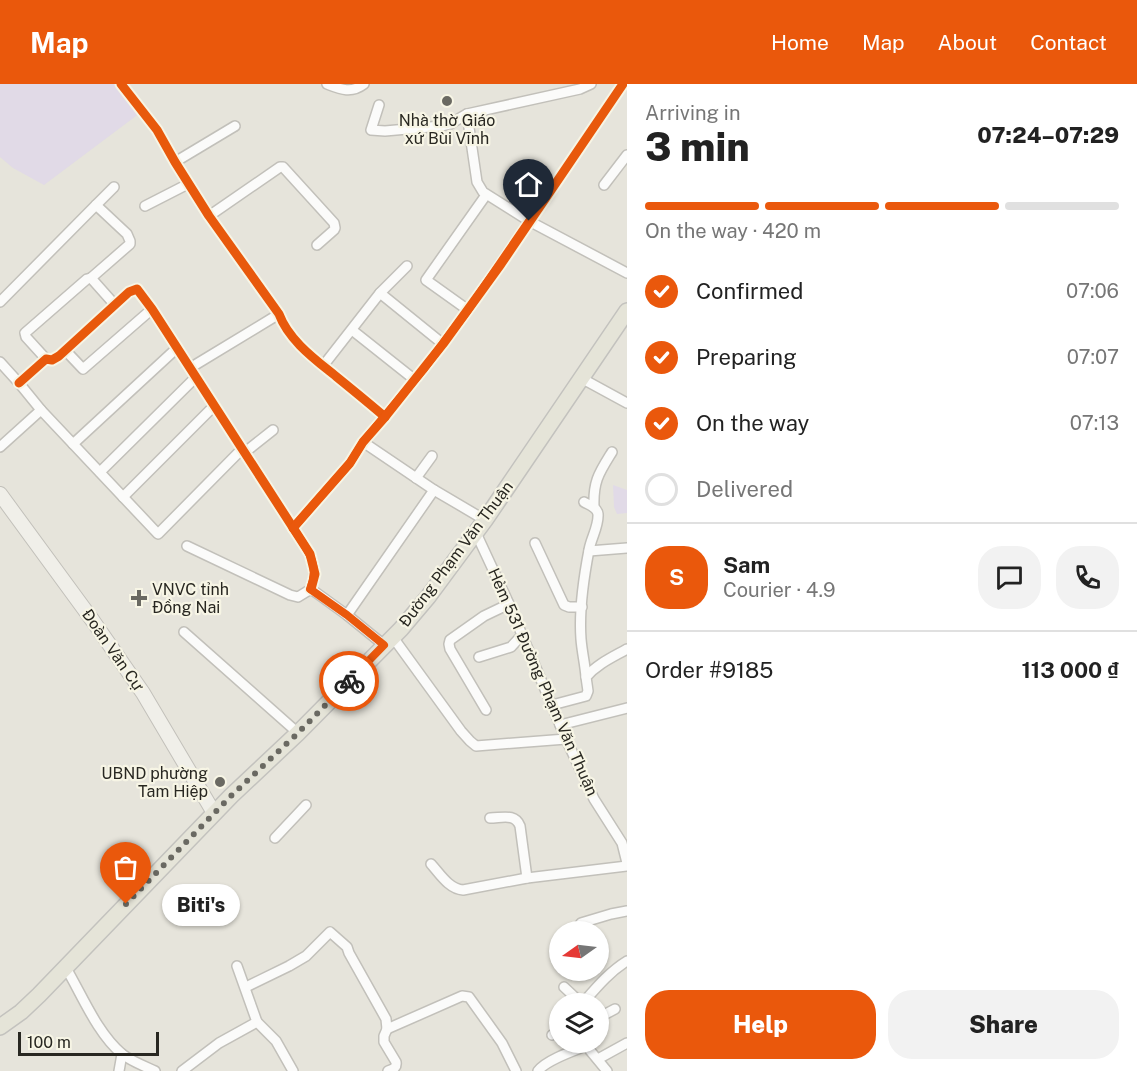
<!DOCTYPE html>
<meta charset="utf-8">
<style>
body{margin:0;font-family:"Public Sans",sans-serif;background:#f2f2f2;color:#222;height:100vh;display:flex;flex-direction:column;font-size:22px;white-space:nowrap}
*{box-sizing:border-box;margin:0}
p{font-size:20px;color:#767676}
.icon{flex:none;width:33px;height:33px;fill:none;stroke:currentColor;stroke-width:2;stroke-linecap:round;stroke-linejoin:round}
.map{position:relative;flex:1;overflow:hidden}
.side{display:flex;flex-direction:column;background:#fff;width:510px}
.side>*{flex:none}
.needle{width:39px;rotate:256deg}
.fabs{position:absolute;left:549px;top:837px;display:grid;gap:12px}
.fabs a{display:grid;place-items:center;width:60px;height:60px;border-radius:50%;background:#fff;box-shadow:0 2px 4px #0004;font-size:30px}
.scale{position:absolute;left:18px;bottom:15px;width:141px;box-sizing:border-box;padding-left:6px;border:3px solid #282721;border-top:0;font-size:16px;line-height:21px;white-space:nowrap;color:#282721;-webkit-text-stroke:4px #f7f5e5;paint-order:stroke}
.pin{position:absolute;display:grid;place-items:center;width:51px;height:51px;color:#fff;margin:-62px -26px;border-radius:50% 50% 50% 0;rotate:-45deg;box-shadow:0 0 6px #0007}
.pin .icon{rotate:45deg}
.courier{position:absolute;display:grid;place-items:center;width:60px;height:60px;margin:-30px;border:4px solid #ea580c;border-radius:50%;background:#fff;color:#222;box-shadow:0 2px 8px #0007}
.bubble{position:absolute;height:42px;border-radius:21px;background:#fff;box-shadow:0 2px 4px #0004;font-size:20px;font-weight:800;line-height:42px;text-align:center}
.head em{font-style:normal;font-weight:800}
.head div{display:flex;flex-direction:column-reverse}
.head{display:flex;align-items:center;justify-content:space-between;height:102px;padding:0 18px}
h1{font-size:39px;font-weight:800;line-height:45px}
.bar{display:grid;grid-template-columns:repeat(4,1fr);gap:9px 6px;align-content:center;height:72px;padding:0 18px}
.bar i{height:8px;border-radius:4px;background:#e0e0e0}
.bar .active{background:#ea580c}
.bar p{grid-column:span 4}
.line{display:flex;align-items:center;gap:15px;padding:0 18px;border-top:2px solid #e0e0e0}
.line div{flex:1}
.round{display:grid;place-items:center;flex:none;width:63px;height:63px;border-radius:24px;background:#f2f2f2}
ol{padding:0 18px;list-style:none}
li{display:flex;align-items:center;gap:18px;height:66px}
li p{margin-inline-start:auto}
li .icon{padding:6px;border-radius:50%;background:#ea580c;color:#fff;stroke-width:4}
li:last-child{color:#767676}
li i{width:33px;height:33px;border:3px solid #e0e0e0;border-radius:50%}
.primary-button{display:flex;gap:12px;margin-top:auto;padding:12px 18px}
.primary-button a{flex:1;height:69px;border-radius:24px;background:#ea580c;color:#fff;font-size:24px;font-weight:800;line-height:69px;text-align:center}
.primary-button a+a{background:#f2f2f2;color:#222}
header{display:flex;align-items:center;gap:36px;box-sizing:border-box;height:84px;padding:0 30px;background:#ea580c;color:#fff}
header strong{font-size:28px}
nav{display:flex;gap:33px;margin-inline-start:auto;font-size:21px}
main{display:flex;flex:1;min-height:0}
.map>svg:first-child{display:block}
.green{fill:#e1dae7}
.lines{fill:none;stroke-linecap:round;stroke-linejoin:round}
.street-casing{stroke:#c2c0ba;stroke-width:12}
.secondary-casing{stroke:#c2c0ba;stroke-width:16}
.primary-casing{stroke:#c3c2be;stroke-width:18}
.street{stroke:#fbfbfa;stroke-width:9}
.secondary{stroke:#f0efe9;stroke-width:14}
.primary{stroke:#e5e4d8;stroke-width:15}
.cycleway-casing{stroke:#f7f5e5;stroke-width:13}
.cycleway{stroke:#e8590c;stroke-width:9}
.done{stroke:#6a6962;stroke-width:6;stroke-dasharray:0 10.8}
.route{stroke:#ea580c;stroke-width:8}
.poi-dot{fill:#6a6962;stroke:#f7f5e5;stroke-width:2}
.labels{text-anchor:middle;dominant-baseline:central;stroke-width:4.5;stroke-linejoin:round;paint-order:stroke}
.poi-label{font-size:16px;fill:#282721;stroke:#f7f5e5}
.street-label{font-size:16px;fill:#282721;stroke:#f7f5e5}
</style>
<header>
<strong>Map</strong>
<nav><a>Home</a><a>Map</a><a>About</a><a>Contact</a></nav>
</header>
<main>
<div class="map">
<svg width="627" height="987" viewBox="0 0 627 987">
<rect width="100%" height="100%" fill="#e6e4db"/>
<g class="green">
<polygon points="0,0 117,0 140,29 44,101 13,84 0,73"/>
<polygon points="613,401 627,406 627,429 617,430 614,423"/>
</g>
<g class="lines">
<g class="street-casing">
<g id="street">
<path d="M121,0L157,46L175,78L209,132L279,230C289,257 316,276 338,294C354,307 370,320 385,333"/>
<path d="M327,0C340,5 351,10 364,0"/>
<polyline points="379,21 371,46 385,47 441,42 450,40 467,30 580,5 591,0"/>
<polyline points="467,30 477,98 483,108 529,137 627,189"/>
<polyline points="175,78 235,42"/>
<polyline points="604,101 627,71"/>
<polyline points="96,121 114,103"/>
<polyline points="145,122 188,100"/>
<polyline points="209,132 280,83 283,83 334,139 335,144 334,146 317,161"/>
<polyline points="380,209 443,260"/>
<polyline points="0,218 96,121 127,150 130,157 130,160 91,194"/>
<polyline points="468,226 426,196 486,111"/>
<polyline points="352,246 415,296"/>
<polyline points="65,266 83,285 152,225"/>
<polyline points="46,275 26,253 25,249 87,195 91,194 115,221"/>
<polyline points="0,278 19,299 41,326 158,450 242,365"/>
<polyline points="323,282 380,209 407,182"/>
<polyline points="190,284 279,230"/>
<polyline points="581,294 627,319"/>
<polyline points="19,299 46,275 52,276 59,272 129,208 137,205 152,225 310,470 315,490 311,505"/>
<polyline points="363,358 434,406 485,436"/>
<polyline points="73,360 177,264"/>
<polyline points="0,363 41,326"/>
<polyline points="244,369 273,346"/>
<polyline points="100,388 196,293"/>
<polyline points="416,394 432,372"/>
<polyline points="123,413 214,322"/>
<path d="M584,418C589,421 597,423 598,430C599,442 591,454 589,466C584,492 579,529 581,555C582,568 585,580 586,593"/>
<path d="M594,423C593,397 599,389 612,368"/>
<polyline points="293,444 350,379 363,358 385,333 443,260 501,180 623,0"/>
<polyline points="476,449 509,520 566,655 594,715 622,759 627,779"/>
<polyline points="535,459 564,521 569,523 582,523"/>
<polyline points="187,462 290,511 298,513 311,505 347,531 384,561"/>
<polyline points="589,467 627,464"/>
<polyline points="347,531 434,406"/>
<polyline points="184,548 298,649"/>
<polyline points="392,552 461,647 470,657 476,662 566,655"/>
<polyline points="479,573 511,563 522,551"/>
<path d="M552,621L586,612L588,607L586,593C597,580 613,573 627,565"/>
<polyline points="486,626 450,565 449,560 450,556 484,532 509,520"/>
<polyline points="560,641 627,624"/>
<path d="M490,734C502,734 515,729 520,742L527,794"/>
<polyline points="275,754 306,721"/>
<path d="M431,780C440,790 449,805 463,806L527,794L627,782"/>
<polyline points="575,848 581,839 611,830 627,827"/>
<path d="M66,884C82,911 97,949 122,970C131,977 144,982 155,987"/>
<path d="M246,903L289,882L306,872L330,848L347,863L349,869L386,935L387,945L384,952V958L396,978C397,984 393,985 388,987"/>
<path d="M564,903L582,920C596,904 609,888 627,877"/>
<polyline points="598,934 615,925"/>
<polyline points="257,938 276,957 293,987"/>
<polyline points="387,945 462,912 469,913 502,959 516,987"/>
<polyline points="552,951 560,945"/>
<polyline points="583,958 607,987"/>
<polyline points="598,975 627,959"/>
<polyline points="119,987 122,970"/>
<polyline points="182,987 219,959 257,938 237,882"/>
<path d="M538,987C546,976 573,967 586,962"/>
</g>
</g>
<g class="secondary-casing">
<polyline id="secondary" points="0,410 93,537 143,609 214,729"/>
</g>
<g class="primary-casing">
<polyline id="primary" points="0,943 21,928 39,911 231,712 298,649 401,545 428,513 485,436 627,227"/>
</g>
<use href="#street" class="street"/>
<use href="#secondary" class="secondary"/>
<use href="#primary" class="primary"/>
<g class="cycleway-casing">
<g id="cycleway">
<path d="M121,0L157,46L175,78L209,132L279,230C289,257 316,276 338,294C354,307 370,320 385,333"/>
<polyline points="19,299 46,275 52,276 59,272 129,208 137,205 152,225 310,470 315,490 311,505"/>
<polyline points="293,444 350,379 363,358 385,333 443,260 501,180 623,0"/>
</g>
</g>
<use href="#cycleway" class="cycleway"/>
</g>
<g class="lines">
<polyline class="done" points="126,820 231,712 298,649 349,597"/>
<path class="route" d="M349,597L384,561L347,531L310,505C321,480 306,464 293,444L350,379L363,358L423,286L468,226L529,137"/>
</g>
<g class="poi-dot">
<circle cx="447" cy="17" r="6"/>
<path d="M136 505h6v6h6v6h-6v6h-6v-6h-6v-6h6z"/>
<circle cx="220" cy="698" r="6"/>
</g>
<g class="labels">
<g class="poi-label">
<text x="447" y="36">Nhà thờ Giáo<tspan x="447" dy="18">xứ Bùi Vĩnh</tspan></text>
<text x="152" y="505" text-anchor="start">VNVC tỉnh<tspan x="152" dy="18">Đồng Nai</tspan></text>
<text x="208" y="689" text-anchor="end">UBND phường<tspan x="208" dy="18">Tam Hiệp</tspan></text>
</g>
<g class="street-label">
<text transform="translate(456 470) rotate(-53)">Đường Phạm Văn Thuận</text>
<text transform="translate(113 566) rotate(55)">Đoàn Văn Cự</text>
<text transform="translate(543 598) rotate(66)">Hẻm 531 Đường Phạm Văn Thuận</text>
</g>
</g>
</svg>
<div class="fabs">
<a><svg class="needle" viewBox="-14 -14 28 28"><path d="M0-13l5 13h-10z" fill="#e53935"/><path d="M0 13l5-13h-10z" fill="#767676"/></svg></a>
<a><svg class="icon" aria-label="layers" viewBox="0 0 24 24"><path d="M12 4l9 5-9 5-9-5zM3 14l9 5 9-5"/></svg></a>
</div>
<div class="scale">100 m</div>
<div class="pin" style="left:126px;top:820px;background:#ea580c"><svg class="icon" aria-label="bag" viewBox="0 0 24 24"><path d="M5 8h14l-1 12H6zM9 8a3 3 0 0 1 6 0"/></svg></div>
<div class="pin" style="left:529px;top:137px;background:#1f2937"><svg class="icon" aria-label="home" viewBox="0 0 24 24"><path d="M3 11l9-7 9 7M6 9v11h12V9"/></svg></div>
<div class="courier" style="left:349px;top:597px"><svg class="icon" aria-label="bike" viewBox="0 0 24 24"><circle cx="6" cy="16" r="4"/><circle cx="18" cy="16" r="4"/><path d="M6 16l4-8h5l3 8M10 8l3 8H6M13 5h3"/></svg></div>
<div class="bubble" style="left:162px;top:800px;width:78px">Biti's</div>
</div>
<section class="side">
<div class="head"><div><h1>3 min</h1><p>Arriving in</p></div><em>07:24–07:29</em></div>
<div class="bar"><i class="active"></i><i class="active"></i><i class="active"></i><i></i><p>On the way · 420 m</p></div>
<ol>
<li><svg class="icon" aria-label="check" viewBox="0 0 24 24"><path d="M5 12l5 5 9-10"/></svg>Confirmed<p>07:06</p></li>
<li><svg class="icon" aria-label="check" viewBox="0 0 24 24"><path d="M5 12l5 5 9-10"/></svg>Preparing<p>07:07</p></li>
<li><svg class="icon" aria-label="check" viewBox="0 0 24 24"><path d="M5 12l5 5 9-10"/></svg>On the way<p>07:13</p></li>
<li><i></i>Delivered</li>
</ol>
<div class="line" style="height:108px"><b class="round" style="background:#ea580c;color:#fff">S</b><div><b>Sam</b><p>Courier · 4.9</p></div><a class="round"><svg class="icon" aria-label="chat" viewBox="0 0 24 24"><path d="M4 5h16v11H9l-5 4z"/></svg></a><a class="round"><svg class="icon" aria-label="phone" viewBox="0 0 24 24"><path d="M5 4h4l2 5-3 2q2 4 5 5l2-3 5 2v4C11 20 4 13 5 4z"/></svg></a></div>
<div class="line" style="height:78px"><div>Order #9185</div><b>113 000 ₫</b></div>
<div class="primary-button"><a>Help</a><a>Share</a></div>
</section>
</main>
